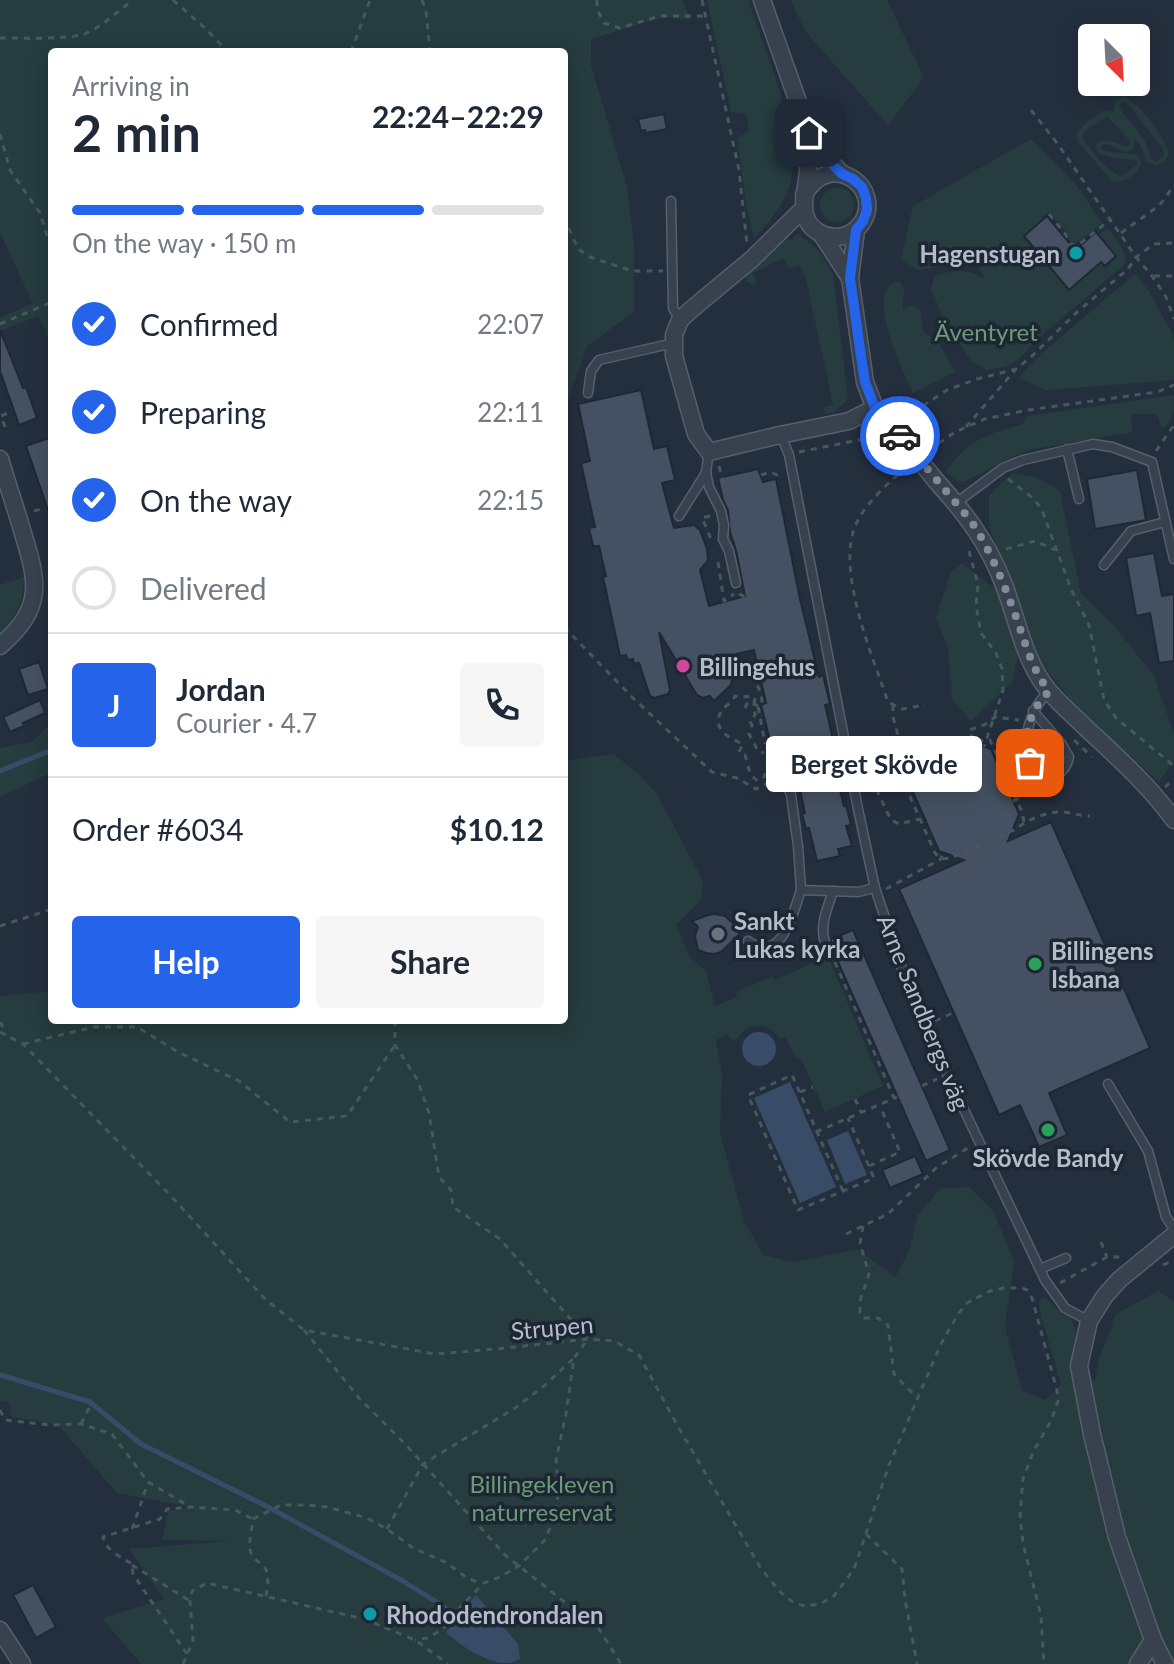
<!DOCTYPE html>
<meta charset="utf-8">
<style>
body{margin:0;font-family:Lato,sans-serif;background:#f6f6f7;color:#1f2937;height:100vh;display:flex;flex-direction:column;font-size:30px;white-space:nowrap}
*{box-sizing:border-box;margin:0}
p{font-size:26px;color:#747a83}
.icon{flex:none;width:44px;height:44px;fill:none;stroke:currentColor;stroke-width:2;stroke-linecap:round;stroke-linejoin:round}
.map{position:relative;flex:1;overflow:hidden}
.side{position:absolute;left:48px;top:48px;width:520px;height:976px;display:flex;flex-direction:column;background:#fff;border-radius:8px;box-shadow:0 4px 20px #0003}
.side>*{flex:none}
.needle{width:52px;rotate:156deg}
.fabs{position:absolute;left:1078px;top:24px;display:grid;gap:16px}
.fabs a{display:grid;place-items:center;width:72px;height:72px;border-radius:8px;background:#fff;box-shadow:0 4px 20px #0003;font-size:40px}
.pin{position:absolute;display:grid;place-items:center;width:68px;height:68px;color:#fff;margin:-34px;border-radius:16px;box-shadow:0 4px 12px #0006}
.courier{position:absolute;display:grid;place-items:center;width:80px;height:80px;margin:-40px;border:6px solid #2563eb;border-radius:50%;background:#fff;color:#222;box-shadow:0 2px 10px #0007}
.bubble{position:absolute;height:56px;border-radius:8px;background:#fff;box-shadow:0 4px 20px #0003;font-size:26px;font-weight:700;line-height:56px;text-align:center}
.head em{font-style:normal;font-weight:700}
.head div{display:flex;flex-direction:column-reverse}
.head{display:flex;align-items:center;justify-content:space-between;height:136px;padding:0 24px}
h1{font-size:52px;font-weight:700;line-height:60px}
.bar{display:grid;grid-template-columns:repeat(4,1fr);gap:12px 8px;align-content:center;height:96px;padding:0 24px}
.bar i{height:10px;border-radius:6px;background:#e0e1e3}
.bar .selected{background:#2563eb}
.bar p{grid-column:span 4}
.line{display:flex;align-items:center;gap:20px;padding:0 24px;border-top:2px solid #e0e1e3}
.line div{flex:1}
.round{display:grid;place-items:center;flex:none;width:84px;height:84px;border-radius:8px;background:#f6f6f7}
ol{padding:0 24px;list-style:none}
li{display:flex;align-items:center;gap:24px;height:88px}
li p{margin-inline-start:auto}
li .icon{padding:8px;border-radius:50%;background:#2563eb;color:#fff;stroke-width:4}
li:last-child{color:#747a83}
li i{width:44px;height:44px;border:4px solid #e0e1e3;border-radius:50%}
.cta{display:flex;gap:16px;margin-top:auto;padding:16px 24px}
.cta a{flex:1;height:92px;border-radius:8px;background:#2563eb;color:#fff;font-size:32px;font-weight:700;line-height:92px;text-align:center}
.cta a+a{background:#f6f6f7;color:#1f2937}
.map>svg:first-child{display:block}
.green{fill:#263c3f;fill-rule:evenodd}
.water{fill:#394c67}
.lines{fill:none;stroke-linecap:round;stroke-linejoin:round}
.stream{stroke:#394c67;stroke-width:5}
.building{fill:#455162;stroke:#1f2835;stroke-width:2}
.service-casing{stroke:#565f6c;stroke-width:11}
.minor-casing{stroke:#565f6c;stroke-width:19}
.path{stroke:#44595c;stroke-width:3;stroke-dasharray:6 6;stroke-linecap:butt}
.service{stroke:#38414e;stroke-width:8}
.minor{stroke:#38414e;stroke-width:16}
.minor-bridge-casing{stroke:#565f6c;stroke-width:19;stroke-linecap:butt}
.minor-bridge{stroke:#38414e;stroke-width:16}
.done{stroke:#828b98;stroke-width:8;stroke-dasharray:0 14.4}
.route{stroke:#2563eb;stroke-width:10}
.culture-dot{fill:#0f9aa8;stroke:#1d2633;stroke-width:3}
.hotel-dot{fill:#d1479c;stroke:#1d2633;stroke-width:3}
.worship-dot{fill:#6b7280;stroke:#1d2633;stroke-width:3}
.leisure-dot{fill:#2e9e5b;stroke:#1d2633;stroke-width:3}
.labels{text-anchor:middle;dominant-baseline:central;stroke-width:7;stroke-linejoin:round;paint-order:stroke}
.poi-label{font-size:24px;font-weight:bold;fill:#b4bcc9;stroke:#1d2633;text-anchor:start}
.park-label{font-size:24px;fill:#6b9a76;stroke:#1d2633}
.street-label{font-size:24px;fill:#b4bcc9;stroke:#1d2633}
</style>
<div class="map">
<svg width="1174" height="1664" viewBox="0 0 1174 1664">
<rect width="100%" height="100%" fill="#242f3e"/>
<g class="green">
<polygon points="0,0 682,0 691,20 664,17 591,39 591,65 627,187 634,243 634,312 587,346 564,412 564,52 52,52 52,348 38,316 0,331 0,318 33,303 0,233"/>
<path d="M707,0H748C763,44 802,137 791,181C785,204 769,222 754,239L747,208L737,139L749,130L747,114L731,112Z"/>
<polygon points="791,0 887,0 924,77 888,125 805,31"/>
<path d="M1125,97C1142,106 1164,136 1169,154L1164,162L1156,166L1147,162L1140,145L1134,138V148L1127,152L1107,144L1102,145L1101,147L1104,151L1137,155L1142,162C1138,174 1126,183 1113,182L1078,142L1076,137C1079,125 1096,116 1106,110L1114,112L1115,100ZM1122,102L1127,103L1163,149L1164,155L1157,161L1152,160L1145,141L1122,112L1119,105ZM1108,117L1130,141V144L1126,147L1115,142L1103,140L1096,144L1098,153L1115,158L1135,160L1138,164L1121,177C1107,170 1093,153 1083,139L1084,132L1100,120Z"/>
<path d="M1031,139L1077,186L1102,223L1078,242L1071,243L1068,238V234L1049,212L1042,217L1043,220L1024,237L1069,289L1101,262L1116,256L1098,235L1107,228C1116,239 1126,248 1125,264L1040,337L1020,358L1005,367L987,370L971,361L945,322L931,289L935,275C957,270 965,268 985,279L976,261L918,270L901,260L913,206Z"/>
<circle cx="837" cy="205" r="17"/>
<polygon points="798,233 817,249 827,263 833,275 848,399 835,412 825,414 823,408 833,405 806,279 800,265 789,268 783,258 753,273 757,283 753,285 746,282 745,276 747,270 767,255 786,236 792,240"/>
<polygon points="1135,274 1149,291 1172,333 1174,340 1174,380 1046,390 1018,378 1042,353"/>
<path d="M895,282H900L904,289L903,309L913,305C925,310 921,323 924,333L938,342L955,372L913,393C904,371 865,296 895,282Z"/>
<path d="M1174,395C1174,410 1174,421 1162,429L1157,414H1130L1133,432L1029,450L1014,456L966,481L958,482L945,472C952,466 954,459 961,453C980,435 999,431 1023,424L1027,416Z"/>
<polygon points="1012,473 1038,478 1060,491 1081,593 1113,624 1154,676 1174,733 1174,760 1159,782 1076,707 1035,655 989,527 989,495"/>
<polygon points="962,563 999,592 1018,657 1012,682 971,721 952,699 948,648 936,617 951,572"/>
<path d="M24,577C24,602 16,615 0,634V585Z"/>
<polygon points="52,723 52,772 0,797 0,748 31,742"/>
<path d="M613,754L641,776L658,796L703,881L701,900L677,924L689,957L706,971L715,1006L737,997L736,992L773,976L775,980L828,956L883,1086L825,1112L802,1061L796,1057L785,1037L780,1039C772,1027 757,1021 744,1031C740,1034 738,1038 734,1041L727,1035L716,1040L722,1074L720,1133L744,1221L763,1255L793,1262L857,1249L895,1277L909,1251L918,1215L941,1188L969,1187L993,1211L1014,1261L1005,1327L1022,1391L1045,1400L1061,1385L1040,1312L1039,1303L1041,1298H1046L1058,1310L1071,1318L1076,1331L1073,1366L1076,1383L1095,1380L1099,1359L1116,1314L1158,1291L1174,1301V1664H141L102,1618L164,1599L129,1549L229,1541L162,1540L168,1511L189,1507L117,1493L58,1425L12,1417L8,1402L0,1401V996L52,991V1020H564V761Z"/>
</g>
<g class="water">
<circle cx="759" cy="1049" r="17"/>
<polygon points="790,1082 836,1187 800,1203 754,1098"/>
<polygon points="848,1131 867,1175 845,1184 827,1140"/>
<path d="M476,1595L518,1644L520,1659C516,1661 512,1663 507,1663C488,1664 459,1645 446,1632Z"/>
</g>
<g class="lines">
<g class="stream">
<polyline points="0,771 52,750"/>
<polyline points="0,1375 90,1402 141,1444 272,1509 403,1581 462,1618"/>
</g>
</g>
<g class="building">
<polygon points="664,114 667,129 646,133 645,130 641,131 638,119"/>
<polygon points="1047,216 1075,250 1096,232 1116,256 1105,266 1101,262 1069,290 1024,236"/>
<polygon points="0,330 23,388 26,387 37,418 19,425 0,371"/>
<polygon points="641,390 654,449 667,446 675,480 662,483 674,528 694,525 700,530 707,549 708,560 700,570 709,606 745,596 736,550 730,532 728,510 723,500 718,478 758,469 763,482 776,479 800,599 819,677 823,675 830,704 825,705 836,752 840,752 842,765 834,767 844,806 846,805 851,825 846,826 852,846 838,849 840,856 817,861 809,828 806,829 802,814 805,813 796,771 790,773 782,749 776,743 771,744 761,705 766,703 754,650 724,657 732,679 731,685 714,701 710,696 703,698 697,695 659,632 670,690 668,694 654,698 650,696 639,663 634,664 633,659 628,660 626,655 620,656 603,577 606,576 599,546 593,546 589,528 595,527 581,463 590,461 578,404"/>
<polygon points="52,437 52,515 50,516 26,446"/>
<polygon points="1137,470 1146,520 1095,529 1087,479"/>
<polygon points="1154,553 1162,596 1174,594 1174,661 1159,663 1150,613 1136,616 1126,558"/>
<polygon points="39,662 48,689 28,695 19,669"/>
<polygon points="40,700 45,713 23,723 24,726 10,732 3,717"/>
<polygon points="978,745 991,749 1019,814 1008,841 1051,822 1150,1048 1049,1093 1067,1135 1039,1147 1020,1105 999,1115 899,889 964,860 939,851 909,783 914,773"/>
<polygon points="715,914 725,916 735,925 746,928 721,952 714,954 706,953 698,950 695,936 698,927 692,921 708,915"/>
<polygon points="853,930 950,1150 926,1161 831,946 831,939"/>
<polygon points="915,1156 923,1174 890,1188 882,1170"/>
<polygon points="33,1585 56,1627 36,1638 13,1595"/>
</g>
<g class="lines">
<g class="service-casing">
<g id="service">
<polyline points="671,201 673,308 680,320"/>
<polyline points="588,393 591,371 599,360 674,343"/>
<polyline points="781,435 789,455 858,809 875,888 906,981 928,1034 1045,1280 1065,1308 1089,1321"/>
<polyline points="1067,449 1079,499"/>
<polyline points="709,452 706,472 709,487 721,511 724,525 723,539 729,551 736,583"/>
<polyline points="956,503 1003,468 1023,460 1093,444 1112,447 1152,462 1174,559"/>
<polyline points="679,516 706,473"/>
<polyline points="1104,565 1131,531 1165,522"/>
<path d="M1033,711L1061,743L1069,757C1064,781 1039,784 1029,762C1020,739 1032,707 1049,691"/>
<polyline points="774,750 791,795 798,846 801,890"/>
<path d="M748,941C782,965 793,913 801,890L858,892L875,888"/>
<path d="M825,942C819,926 828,907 833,891"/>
<polyline points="1108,1084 1148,1151 1166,1217 1174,1229"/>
<polyline points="1040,1269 1066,1258"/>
</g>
</g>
<g class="minor-casing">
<g id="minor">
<path d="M762,0L809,133C820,147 829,161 842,174"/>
<path d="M804,195C831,147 886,189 861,224C855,232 845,237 835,237C828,237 823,235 818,232C795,217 807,192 808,170C809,158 808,146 809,133"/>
<polyline points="803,209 752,259 693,308 680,320 674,335 674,356 696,434 709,452 780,435 849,421 875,408"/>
<polyline points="856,230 850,278 865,382 875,408 898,434"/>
<polyline points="822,235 850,278"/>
<path d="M0,459C7,483 15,506 22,530C38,582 45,607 0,646"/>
<path d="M937,482C966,514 988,543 1004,585C1015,613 1023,652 1039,677C1050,696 1069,711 1085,727C1116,756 1149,785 1174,820"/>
<polyline points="0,1630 22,1664"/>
<polyline points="1138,1664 1153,1640"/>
<polyline points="1165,1664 1153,1640 1117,1537 1092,1434 1079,1366 1089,1321 1104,1297 1119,1280 1174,1235"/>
</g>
</g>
<g class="path">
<polyline points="173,0 206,29 228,52"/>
<polyline points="422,0 426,11 430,52"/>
<polyline points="597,0 597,9 604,23 620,28 660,16 705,16"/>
<polyline points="702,0 739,170 747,244"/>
<path d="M0,38C19,38 72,40 87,33C104,25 118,11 133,0"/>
<polyline points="351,52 370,0"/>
<polyline points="1031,110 1057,143 1136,257 1152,276 1166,297 1174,319"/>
<polyline points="0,134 10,170 40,213 52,251"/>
<polyline points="1049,214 1066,235 1070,244 1078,245 1111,219"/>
<polyline points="564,217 578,249 590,257 632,271 663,271"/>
<polyline points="1121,233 1157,207 1163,201 1174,185"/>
<polyline points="1154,276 1174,276"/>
<polyline points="0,324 52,302"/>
<polyline points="903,419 947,390 977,379 1016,369 1031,357 1076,313 1128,269 1136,257 1154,244 1174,243"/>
<polyline points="5,427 1,416 8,413"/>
<polyline points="966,427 1016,369"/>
<polyline points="929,450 955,432 985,419 1028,410 1157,392 1174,385"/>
<polyline points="1156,451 1174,425"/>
<polyline points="799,452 864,439 882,438"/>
<polyline points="719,466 725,489"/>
<path d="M907,467C890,481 867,502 857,522C834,567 873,657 888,702L902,709L925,705"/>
<polyline points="761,475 771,472 777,475 781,474"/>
<polyline points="1008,479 1034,499 1042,510 1071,589 1089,625 1104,700 1116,718 1174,766"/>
<polyline points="34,511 45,508"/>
<polyline points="710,516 702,518 711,539"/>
<polyline points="1006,549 1035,541 1055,550"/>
<polyline points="969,551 978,585 976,605 981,633 996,653 1002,669 1003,690 984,747"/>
<polyline points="718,562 724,601 734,594"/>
<polyline points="746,587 749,598"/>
<polyline points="739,594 763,604"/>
<polyline points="564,627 631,696 712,772 737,778 756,789 771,782 771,778"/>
<polyline points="738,656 744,668 752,674 761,693 762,701 758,706 765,744"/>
<path d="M754,704L755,698L754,697L735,696C733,700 730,703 726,706C707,725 726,737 743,744L739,752L745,755C748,764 748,775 758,781L764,777L767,766"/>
<polyline points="893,705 893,717 908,771"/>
<polyline points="758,706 754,704 755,715 750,722 752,725 749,734 758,751 764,753"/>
<polyline points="745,708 747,704 747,697"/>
<polyline points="973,740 969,730 984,725 995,717 1019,720"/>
<polyline points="1074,740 1092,757"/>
<polyline points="861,757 891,820 899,824 919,819"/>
<polyline points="863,758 912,778"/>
<polyline points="1165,787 1174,779"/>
<polyline points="1013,801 1043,788"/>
<path d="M1024,822L1022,812L990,740L973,741L908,771L905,785L935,853L941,859L951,858L1016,829C1028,819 1048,811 1064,812C1073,813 1081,816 1090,816"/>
<polyline points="886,889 941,859 943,852"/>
<polyline points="0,926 52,909"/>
<polyline points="830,951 894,1098"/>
<polyline points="395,1020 395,1045 417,1079 429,1113 439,1177 451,1190 453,1207 500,1239 588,1339 574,1358 566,1414 556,1460 558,1481 557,1513 544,1541 520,1565 500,1577 484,1583 462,1605 446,1626 438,1632 427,1638 415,1640"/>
<polyline points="935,1021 959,1010"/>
<polyline points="0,1022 6,1032"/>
<polyline points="0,1032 23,1044 171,1196 265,1299 304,1330 435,1354 506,1348 588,1339 614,1341 639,1355 676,1423 760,1567 779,1591 794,1603 805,1606 820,1604 834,1596 854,1569 889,1465 941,1344 958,1314 967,1303 990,1291 1004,1288 1022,1288 1027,1290 1032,1298 1059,1398 1051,1421 1033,1452 1023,1479 1020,1514 1023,1543 1041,1616 1044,1664"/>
<polyline points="23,1044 94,1027 137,1027 178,1052 239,1081 290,1122 347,1116 395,1045"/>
<polyline points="922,1086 937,1079"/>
<polyline points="800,1092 813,1087"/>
<polyline points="855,1099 861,1112"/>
<polyline points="816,1132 897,1097"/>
<polyline points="997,1154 1020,1162 1023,1170"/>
<polyline points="869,1166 900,1152 880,1106"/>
<polyline points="843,1191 792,1075 748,1095 798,1210 874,1178 848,1118"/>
<polyline points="863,1226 860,1243 869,1274 860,1301 860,1312 864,1318 878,1318 888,1325 894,1374 918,1399"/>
<polyline points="846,1234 888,1214 936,1168 968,1148"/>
<polyline points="1101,1242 1107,1257"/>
<polyline points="1163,1265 1174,1260"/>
<polyline points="1060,1283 1107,1257 1122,1257"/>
<polyline points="304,1330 359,1398 407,1446 505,1555 599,1629 621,1664"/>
<polyline points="0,1410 5,1420 50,1425 81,1424 112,1434 148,1482 189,1506"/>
<polyline points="81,1424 90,1406"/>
<polyline points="132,1529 148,1483"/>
<polyline points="387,1529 423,1464 515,1408 544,1386 574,1358"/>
<polyline points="866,1534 902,1569 905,1599 917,1664"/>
<polyline points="132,1565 190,1601"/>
<polyline points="266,1596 268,1583 266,1569 252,1556 249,1547 253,1519 281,1505 308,1505 327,1507 367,1518 387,1529 413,1548 445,1562 469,1579 482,1583"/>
<path d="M187,1654L133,1574L132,1564C121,1557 105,1550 103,1537L160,1519L167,1509L190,1507L235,1510L253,1519"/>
<polyline points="183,1664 193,1641 190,1601 192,1591 207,1583 364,1619 415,1640 448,1664"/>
</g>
<use href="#service" class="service"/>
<use href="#minor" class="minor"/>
<g class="minor-bridge-casing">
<polyline id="minor-bridge" points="898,434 937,482"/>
</g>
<use href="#minor-bridge" class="minor-bridge"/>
</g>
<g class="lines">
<path class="done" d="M900,436L971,521C991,551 1004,584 1016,617C1026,644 1031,668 1049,691L1033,711L1026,737L1030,763"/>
<polyline class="route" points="809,133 829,161 842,174 853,179 862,187 866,198 867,210 863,221 856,230 850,278 861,356 865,382 875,408 900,436"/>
</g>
<g class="culture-dot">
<circle cx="1076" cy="253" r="8"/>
<circle cx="370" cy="1614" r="8"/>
</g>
<circle class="hotel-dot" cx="683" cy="666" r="8"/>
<circle class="worship-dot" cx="718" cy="934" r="8"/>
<g class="leisure-dot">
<circle cx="1035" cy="964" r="8"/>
<circle cx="1048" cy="1130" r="8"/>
</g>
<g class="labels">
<g class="poi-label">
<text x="1060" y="253" text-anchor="end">Hagenstugan</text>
<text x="699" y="666">Billingehus</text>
<text x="734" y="920">Sankt<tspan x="734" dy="28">Lukas kyrka</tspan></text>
<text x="1051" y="950">Billingens<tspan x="1051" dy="28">Isbana</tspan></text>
<text x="1048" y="1157" text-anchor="middle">Skövde Bandy</text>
<text x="386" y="1614">Rhododendrondalen</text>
</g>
<g class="park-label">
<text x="986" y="331">Äventyret</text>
<text x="542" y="1483">Billingekleven<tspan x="542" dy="28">naturreservat</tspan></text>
</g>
<g class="street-label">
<text transform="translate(924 1012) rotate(68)">Arne Sandbergs väg</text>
<text transform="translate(552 1327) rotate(-5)">Strupen</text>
</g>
</g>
</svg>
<div class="fabs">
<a><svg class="needle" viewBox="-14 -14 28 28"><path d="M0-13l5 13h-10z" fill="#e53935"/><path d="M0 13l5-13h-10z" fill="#747a83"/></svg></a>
</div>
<div class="pin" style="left:1030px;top:763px;background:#ea580c"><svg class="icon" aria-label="bag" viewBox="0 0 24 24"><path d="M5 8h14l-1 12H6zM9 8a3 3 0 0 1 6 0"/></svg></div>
<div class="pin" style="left:809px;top:133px;background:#1f2937"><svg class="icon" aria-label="home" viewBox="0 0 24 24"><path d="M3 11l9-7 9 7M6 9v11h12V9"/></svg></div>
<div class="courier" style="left:900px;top:436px"><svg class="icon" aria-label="car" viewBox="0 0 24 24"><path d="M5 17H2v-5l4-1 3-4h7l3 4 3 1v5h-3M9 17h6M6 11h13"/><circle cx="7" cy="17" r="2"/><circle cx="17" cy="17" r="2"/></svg></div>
<div class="bubble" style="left:766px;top:736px;width:216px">Berget Skövde</div>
<section class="side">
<div class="head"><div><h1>2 min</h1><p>Arriving in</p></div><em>22:24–22:29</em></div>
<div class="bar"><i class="selected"></i><i class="selected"></i><i class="selected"></i><i></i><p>On the way · 150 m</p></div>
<ol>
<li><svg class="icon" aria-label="check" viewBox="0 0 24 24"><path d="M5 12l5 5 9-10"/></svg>Confirmed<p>22:07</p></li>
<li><svg class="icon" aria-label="check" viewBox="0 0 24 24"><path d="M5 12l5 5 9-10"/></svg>Preparing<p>22:11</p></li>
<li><svg class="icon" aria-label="check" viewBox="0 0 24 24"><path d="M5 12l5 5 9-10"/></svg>On the way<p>22:15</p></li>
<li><i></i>Delivered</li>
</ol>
<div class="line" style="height:144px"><b class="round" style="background:#2563eb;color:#fff">J</b><div><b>Jordan</b><p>Courier · 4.7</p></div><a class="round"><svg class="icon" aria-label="phone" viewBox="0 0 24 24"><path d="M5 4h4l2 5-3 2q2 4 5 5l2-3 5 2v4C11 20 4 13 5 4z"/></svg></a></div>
<div class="line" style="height:104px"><div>Order #6034</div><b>$10.12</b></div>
<div class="cta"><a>Help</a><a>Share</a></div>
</section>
</div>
